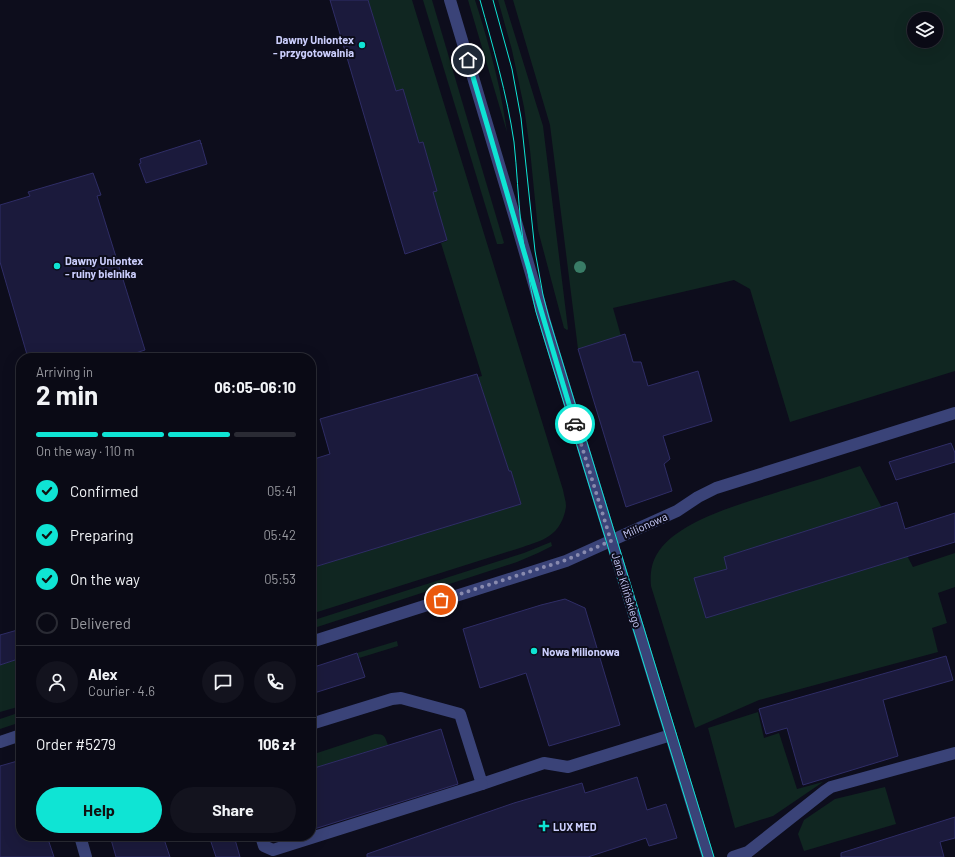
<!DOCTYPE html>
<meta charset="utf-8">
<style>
body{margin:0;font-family:Barlow,sans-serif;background:#13131e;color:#f1f3f6;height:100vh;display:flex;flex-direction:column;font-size:15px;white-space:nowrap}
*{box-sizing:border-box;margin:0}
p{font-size:13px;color:#999aa0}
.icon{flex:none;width:22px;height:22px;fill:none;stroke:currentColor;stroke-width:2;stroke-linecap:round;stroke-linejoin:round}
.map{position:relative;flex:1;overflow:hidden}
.side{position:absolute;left:16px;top:353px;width:300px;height:488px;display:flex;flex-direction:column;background:#0a0a15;border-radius:16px;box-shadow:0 4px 16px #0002,0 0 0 1px #2a2b34}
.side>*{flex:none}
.controls{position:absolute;left:907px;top:12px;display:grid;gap:8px}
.controls a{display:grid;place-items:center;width:36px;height:36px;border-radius:50%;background:#0a0a15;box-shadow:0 4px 16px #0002,0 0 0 1px #2a2b34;font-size:20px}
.pin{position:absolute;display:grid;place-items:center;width:34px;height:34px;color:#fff;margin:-17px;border:2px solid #fff;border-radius:50%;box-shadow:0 1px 4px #0007}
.courier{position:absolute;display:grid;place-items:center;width:40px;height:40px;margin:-20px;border:3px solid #0fe4d4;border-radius:50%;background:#fff;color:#222;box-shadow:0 1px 5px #0007}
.overview em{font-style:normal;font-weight:700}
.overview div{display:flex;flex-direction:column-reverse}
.overview{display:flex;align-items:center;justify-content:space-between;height:68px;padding:0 20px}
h1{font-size:26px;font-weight:700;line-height:30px}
.bar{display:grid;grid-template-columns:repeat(4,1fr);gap:6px 4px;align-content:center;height:48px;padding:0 20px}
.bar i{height:5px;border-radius:3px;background:#2a2b34}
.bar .on{background:#0fe4d4}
.bar p{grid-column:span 4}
.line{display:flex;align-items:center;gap:10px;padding:0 20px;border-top:1px solid #2a2b34}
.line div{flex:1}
.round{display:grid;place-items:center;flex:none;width:42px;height:42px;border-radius:21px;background:#13131e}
ol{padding:0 20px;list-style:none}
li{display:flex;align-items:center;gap:12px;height:44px}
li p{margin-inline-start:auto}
li .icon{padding:4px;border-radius:50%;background:#0fe4d4;color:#111;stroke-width:4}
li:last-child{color:#999aa0}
li i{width:22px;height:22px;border:2px solid #2a2b34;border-radius:50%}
.action{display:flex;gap:8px;margin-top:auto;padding:8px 20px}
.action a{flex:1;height:46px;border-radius:24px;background:#0fe4d4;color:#111;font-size:16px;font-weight:700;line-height:46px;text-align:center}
.action a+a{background:#13131e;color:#f1f3f6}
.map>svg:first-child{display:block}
.green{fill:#102621;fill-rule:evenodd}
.building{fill:#1b1a3c;stroke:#2f2d66}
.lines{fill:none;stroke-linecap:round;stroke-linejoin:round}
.minor{stroke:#3a4378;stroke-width:12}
.tram{stroke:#0fe4d4;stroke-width:1}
.tree{fill:#397c66}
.done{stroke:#888aae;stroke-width:4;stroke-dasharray:0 7.2}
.route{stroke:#0fe4d4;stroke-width:5}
.poi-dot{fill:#0fe4d4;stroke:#0d0d1c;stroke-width:1.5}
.labels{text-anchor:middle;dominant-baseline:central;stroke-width:4;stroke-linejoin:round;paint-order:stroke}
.poi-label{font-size:11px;font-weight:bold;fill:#cbcefc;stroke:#0d0d1c;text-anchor:start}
.street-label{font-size:11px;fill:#cbcefc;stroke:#0d0d1c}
</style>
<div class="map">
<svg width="955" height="857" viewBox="0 0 955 857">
<rect width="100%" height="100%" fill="#0d0d1c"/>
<g class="green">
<path d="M368,0H412L563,490C564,496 566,501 566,506C565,517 559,530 549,536C542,541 531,544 523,547L311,614V568L521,503L511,471H509L478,377L482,376L441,243L447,241L433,192L437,191L423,142L419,143L403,90L396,91Z"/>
<polygon points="423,0 432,0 504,243 502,244 497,244"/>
<path d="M468,0H475C483,25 490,49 496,74C501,94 504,113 507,132Z"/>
<polygon points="498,0 504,0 543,126 568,329 567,330 564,328 538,230 530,150 524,107 512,50"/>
<path d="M513,0H955V371L790,422L750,289L734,280L613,308L621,336L578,349L550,125ZM914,19H936V41H914Z"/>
<path d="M860,466L913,567L955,553V587L938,593L947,623L932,628L938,652L759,700L695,728L651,586C650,575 651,564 657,554C677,520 745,503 781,491C807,483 833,475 860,466Z"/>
<polygon points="551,542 552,546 538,553 517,562 311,629 311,621 524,553"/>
<polygon points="397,641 398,646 359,658 357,653"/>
<polygon points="21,658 21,706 0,712 0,665"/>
<polygon points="21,712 21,722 0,729 0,719"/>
<polygon points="758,712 764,738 779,733 797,789 823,782 773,816 735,828 708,728"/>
<path d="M375,734C385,734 385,737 388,745L311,769V755Z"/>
<polygon points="885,787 896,824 804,851 798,834 804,820 835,799"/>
</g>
<g class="building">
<polygon points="330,0 368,0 396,91 403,89 419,143 423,142 437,191 433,192 447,240 405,254"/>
<polygon points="200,140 201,144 201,143 207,164 146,183 139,164 141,163 140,159"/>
<polygon points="93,173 101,195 97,196 145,350 120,358 28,358 0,262 0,205 30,196 28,192"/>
<polygon points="625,334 633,362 641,362 648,386 698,371 712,421 663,436 670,459 664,464 672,491 626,507 578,349"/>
<polygon points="477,374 509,471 511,471 521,504 311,568 311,460 330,454 320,419"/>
<polygon points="951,443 955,453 955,462 896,480 889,462"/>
<polygon points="897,502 905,529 955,513 955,542 706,618 694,578 727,569 724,557"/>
<polygon points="565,599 585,608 620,725 549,746 526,673 480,688 463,629 541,605"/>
<polygon points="21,629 21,658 0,665 0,635"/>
<polygon points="357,653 365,677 311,694 311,668"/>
<polygon points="946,656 953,680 883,700 898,756 803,785 787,728 766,734 759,709"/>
<polygon points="441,729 458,784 311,830 311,769"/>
<polygon points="21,760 21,836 47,836 54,857 0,857 0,766"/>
<polygon points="637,777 647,810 666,804 677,838 649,846 646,838 588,857 367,857 367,854 514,803 582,783 585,793"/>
<polygon points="955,817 955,838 940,842 944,857 841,857 841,853"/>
<polygon points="110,836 163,836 170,857 116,857"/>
<polygon points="209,836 234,836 240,857 216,857"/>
</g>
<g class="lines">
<g class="minor">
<polyline points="450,0 515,218 549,336 708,857"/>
<polyline points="311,642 566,561 677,511 698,497 716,488 955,413"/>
<polyline points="311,724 392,699 401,698 460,714 482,784 544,763 568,767 671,735"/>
<polyline points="0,742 21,735"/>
<polyline points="80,836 86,857"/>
<polyline points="261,836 264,846 273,850 482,784"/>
<polyline points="733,857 748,852 825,791 831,787 955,753"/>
</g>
<g class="tram">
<path d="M480,0C493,47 507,94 514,142C517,170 518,197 521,225C525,254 529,283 536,312L703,857"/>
<polyline points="493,0 512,69 521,118 535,251 543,295 549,318 714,857"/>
</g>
</g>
<circle class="tree" cx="580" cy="267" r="6"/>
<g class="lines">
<polyline class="done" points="441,600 566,560 611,541 575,424"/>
<path class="route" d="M468,60C504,181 538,303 575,424"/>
</g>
<g class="poi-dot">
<circle cx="362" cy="45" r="4"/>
<circle cx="57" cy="266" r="4"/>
<circle cx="534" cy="651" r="4"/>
<path d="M542 820h4v4h4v4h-4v4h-4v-4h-4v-4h4z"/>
</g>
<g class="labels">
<g class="poi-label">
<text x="354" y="39" text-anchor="end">Dawny Uniontex<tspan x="354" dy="13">- przygotowalnia</tspan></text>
<text x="65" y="260">Dawny Uniontex<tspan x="65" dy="13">- ruiny bielnika</tspan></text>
<text x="542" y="651">Nowa Milionowa</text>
<text x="553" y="826">LUX MED</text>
</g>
<g class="street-label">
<text transform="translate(645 525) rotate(-24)">Milionowa</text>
<text transform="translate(627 590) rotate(73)">Jana Kilińskiego</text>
</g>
</g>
</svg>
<div class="controls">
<a><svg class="icon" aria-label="layers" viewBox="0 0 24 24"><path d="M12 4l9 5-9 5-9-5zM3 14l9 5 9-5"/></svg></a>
</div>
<div class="pin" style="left:441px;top:600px;background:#ea580c"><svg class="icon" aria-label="bag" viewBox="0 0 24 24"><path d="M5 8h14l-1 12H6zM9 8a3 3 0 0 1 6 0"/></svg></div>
<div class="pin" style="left:468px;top:60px;background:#1f2937"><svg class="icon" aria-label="home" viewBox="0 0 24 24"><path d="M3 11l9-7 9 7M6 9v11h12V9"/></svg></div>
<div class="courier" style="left:575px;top:424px"><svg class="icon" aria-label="car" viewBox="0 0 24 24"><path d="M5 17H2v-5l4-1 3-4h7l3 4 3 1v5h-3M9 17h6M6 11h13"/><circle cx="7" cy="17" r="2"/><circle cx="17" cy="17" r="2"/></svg></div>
<section class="side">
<div class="overview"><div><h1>2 min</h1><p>Arriving in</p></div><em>06:05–06:10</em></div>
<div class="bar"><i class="on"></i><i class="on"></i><i class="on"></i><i></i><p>On the way · 110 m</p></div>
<ol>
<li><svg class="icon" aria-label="check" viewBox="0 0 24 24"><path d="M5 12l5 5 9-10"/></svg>Confirmed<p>05:41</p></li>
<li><svg class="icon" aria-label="check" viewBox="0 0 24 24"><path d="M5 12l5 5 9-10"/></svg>Preparing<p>05:42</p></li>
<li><svg class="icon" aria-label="check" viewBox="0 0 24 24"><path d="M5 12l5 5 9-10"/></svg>On the way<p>05:53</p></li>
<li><i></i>Delivered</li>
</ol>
<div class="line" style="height:72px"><a class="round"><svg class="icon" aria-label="person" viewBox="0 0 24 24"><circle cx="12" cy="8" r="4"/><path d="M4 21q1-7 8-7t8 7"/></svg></a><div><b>Alex</b><p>Courier · 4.6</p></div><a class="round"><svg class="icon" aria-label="chat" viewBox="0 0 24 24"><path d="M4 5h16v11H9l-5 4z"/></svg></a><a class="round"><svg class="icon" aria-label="phone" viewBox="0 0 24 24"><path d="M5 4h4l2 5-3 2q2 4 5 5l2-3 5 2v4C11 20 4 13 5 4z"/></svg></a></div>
<div class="line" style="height:52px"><div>Order #5279</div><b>106 zł</b></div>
<div class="action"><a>Help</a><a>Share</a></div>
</section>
</div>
